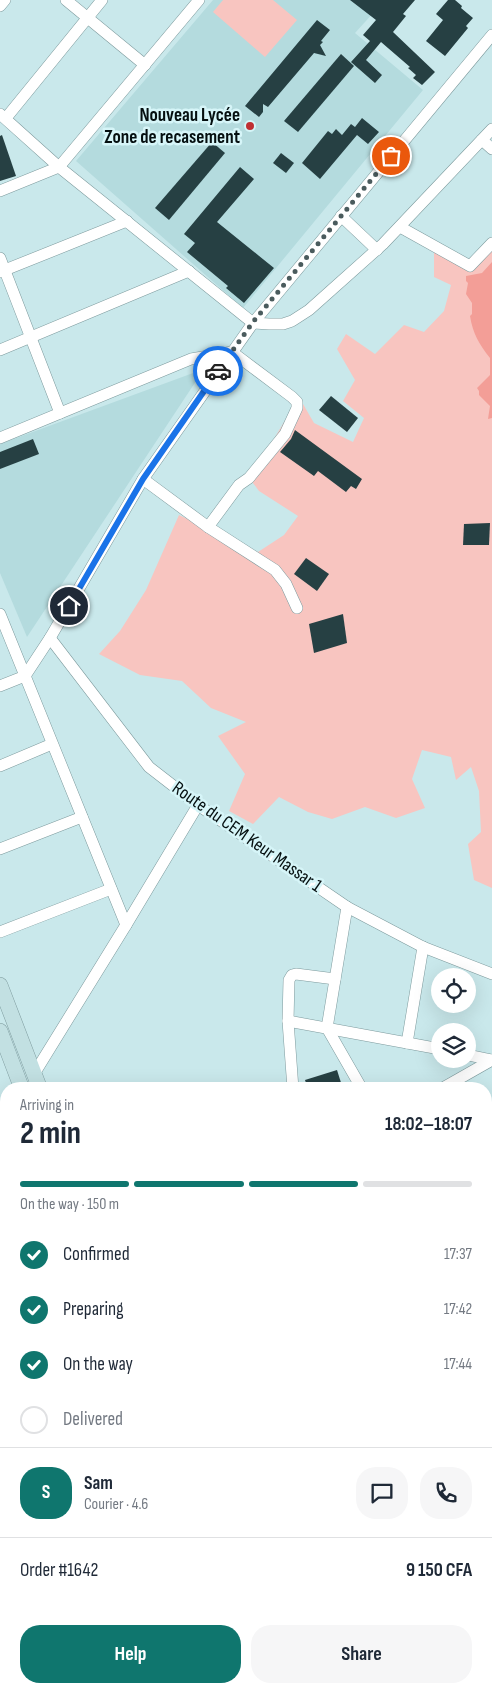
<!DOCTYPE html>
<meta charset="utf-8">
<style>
body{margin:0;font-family:"Sofia Sans Condensed",sans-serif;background:#f6f6f7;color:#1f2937;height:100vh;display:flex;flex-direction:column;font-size:19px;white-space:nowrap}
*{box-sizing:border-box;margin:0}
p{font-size:16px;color:#747a83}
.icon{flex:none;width:28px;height:28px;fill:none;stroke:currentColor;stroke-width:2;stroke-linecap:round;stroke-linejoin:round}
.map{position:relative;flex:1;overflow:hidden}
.drawer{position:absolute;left:0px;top:1082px;width:492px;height:611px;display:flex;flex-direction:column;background:#fff;border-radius:20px 20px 0 0;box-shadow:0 5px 20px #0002}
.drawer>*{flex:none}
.controls{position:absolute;left:431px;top:968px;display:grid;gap:10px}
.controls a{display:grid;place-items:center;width:45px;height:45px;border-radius:50%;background:#fff;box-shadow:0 5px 20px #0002;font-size:25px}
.pin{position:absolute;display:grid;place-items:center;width:42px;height:42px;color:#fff;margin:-21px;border:2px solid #fff;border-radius:50%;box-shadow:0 1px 5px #0007}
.courier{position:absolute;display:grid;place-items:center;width:50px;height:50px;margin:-25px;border:4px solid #1a73e8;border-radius:50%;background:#fff;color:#222;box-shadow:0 1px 6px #0007}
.summary em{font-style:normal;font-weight:700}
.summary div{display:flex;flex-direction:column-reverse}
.summary{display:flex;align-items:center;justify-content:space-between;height:85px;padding:0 20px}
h1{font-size:32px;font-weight:700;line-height:38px}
.bar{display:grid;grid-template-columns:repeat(4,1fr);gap:8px 5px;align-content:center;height:60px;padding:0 20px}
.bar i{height:6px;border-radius:4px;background:#e0e1e3}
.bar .selected{background:#0f766e}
.bar p{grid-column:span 4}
.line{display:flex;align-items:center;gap:12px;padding:0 20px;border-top:1px solid #e0e1e3}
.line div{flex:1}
.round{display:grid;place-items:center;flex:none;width:52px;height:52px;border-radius:20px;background:#f6f6f7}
ol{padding:0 20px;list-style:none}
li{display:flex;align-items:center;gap:15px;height:55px}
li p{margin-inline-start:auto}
li .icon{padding:5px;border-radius:50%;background:#0f766e;color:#fff;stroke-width:4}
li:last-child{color:#747a83}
li i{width:28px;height:28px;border:2px solid #e0e1e3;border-radius:50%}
.button{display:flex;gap:10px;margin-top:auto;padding:10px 20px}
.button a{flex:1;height:58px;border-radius:20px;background:#0f766e;color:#fff;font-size:20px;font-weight:700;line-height:58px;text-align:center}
.button a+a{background:#f6f6f7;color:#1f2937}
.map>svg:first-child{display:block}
.built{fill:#b4dbde}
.green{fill:#f8c5c0}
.water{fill:#f39e97}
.building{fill:#264043}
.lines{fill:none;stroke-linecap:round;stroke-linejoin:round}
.minor-casing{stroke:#7d9a9d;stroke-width:12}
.tertiary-casing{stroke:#7d9a9d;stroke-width:15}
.secondary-casing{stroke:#7d9a9d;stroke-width:16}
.primary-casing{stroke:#fff;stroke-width:19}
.minor{stroke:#fff;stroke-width:11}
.tertiary{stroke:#fff;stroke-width:14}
.secondary{stroke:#c2e0e2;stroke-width:15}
.primary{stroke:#85c0c5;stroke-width:18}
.done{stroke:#4a5b5d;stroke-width:5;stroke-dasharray:0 9}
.route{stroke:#1a73e8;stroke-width:6}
.poi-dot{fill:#bf2f32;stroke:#d6f5f8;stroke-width:2}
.labels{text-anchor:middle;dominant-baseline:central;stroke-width:5;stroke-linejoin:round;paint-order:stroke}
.poi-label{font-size:19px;font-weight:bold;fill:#050f10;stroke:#d6f5f8;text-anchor:end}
.street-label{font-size:19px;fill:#050f10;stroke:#d6f5f8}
</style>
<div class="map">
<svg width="492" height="1693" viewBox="0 0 492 1693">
<rect width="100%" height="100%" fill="#c9e8eb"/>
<g class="built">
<polygon points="213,0 385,0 355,33 423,90 243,308 76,161"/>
<polygon points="204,369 27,637 0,573 0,444"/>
<polygon points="492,1318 492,1432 486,1424 486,1321"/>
<polygon points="6,1512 6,1688 354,1688 355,1693 0,1693 0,1516"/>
</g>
<g class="green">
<polygon points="223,0 273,0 297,20 265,57 213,12"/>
<polygon points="492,242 492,888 474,880 468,844 481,832 479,791 471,767 456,780 451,757 422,750 412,779 425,808 396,818 365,807 332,819 308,812 279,797 253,824 229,811 245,774 218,736 246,722 211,708 182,681 140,675 99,654 120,631 146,590 179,515 258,552 284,535 298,516 259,491 250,479 290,412 303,404 314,423 353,442 364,418 343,401 355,380 337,349 346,334 375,354 404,325 424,332 444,311 451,285 434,277 434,250 460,265 485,249"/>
</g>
<path class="water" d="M492,262V418L488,419L490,406L479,395V391L477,388L490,375V358C479,344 473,334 470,316L472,314V303L466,294L468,283L466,281V276L482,273Z"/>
<g class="building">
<polygon points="350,0 415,0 403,14 406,16 393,32 435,72 422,85 413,78 416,75 408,68 410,67 381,42 366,60 382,75 375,83 351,62 370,41 363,35 376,20"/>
<polygon points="448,0 455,0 462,6 461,8 473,18 466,26 468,28 445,56 426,41 443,20 436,14"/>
<polygon points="317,20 330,30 321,41 323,42 320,45 326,56 314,53 268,107 263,104 263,112 259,117 245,106"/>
<polygon points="341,54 354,66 298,132 284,121"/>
<polygon points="362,118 379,132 368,144 357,135 320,179 302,163 328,131 332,134 336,129 342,135 351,124 355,127"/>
<polygon points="2,135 16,176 0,181 0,136"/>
<polygon points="212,142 225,153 169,220 155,208"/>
<polygon points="281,153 294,163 286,173 273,163"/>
<polygon points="240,167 254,179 217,222 274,268 244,303 226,288 228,286 187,252 195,243 184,234"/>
<polygon points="331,396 358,418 347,432 319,410"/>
<polygon points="295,430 362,479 356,489 351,486 346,492 318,471 314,476 280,452 291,439"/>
<polygon points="33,439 39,454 0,469 0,452"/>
<polygon points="490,523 489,545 463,545 464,524"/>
<polygon points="306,558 329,574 317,591 294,574"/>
<polygon points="343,614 347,643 314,653 309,624"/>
<polygon points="337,1070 343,1089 308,1089 305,1080"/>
</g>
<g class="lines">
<g class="minor-casing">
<g id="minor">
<polyline points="66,0 145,65"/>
<polyline points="0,6 5,0"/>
<polyline points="0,114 59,167 253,323 269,324 283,324 292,321 309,310 383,244 492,129"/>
<polyline points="6,118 102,0"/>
<polyline points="482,140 492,149"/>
<polyline points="0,191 59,167 199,0"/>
<polyline points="341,216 377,250"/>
<polyline points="400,227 470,266 492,243"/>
<polyline points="0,258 60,413"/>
<polyline points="0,272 127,221"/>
<polyline points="0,350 189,271"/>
<polyline points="0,438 191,359 232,352 292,397 297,402 297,408 285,434 249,478 239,485 208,527"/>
<polyline points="143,479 208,527 275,570 286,584 297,608"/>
<polyline points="0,614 126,925"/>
<polyline points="50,638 149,767 198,805 347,907 423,947 492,974"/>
<polyline points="0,686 25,676 50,638 143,479 253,323 492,35"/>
<polyline points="0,766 52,744"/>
<polyline points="0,849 82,817"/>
<polyline points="347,907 327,1028 362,1089"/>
<polyline points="0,932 111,889"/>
<polyline points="288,1021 440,1049"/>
<polyline points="407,1043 423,947"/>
<polyline points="468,1055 491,1060"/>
<polyline points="34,1074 126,925 198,805"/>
<polyline points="293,1089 288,1021 289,980 292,975 296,974 335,979"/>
<polyline points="441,1089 492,1060"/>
<polyline points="0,1114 6,1112"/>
<polyline points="486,1149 492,1159"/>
<polyline points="0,1260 4,1270"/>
<polyline points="486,1311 492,1308"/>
<polyline points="486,1446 492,1454"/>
<polyline points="486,1478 492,1474"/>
<polyline points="486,1580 492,1575"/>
<polyline points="486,1661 492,1668"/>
<polyline points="460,1693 468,1688"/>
</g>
</g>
<g class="tertiary-casing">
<g id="tertiary">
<polyline points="486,1224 492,1221"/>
<polyline points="0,1499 6,1496"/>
</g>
</g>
<g class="secondary-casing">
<g id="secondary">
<polyline points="0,985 40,1089"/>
<polyline points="0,1031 22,1089"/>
</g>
</g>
<g class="primary-casing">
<g id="primary">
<polyline points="377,1688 382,1693"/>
<polyline points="394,1688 398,1693"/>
</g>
</g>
<use href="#minor" class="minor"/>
<use href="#tertiary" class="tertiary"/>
<use href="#secondary" class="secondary"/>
<use href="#primary" class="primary"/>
</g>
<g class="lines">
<polyline class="done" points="218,371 253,322 391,156"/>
<polyline class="route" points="69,606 143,479 218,371"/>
</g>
<circle class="poi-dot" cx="250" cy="126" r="5"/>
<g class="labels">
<g class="poi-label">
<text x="240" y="115">Nouveau Lycée<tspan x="240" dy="22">Zone de recasement</tspan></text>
</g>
<g class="street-label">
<text transform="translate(247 837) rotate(35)">Route du CEM Keur Massar 1</text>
</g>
</g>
</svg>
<div class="controls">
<a><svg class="icon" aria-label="locate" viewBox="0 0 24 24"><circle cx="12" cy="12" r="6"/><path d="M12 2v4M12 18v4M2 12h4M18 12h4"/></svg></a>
<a><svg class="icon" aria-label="layers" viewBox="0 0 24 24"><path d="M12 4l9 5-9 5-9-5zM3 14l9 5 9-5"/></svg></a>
</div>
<div class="pin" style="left:391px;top:156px;background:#ea580c"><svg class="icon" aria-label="bag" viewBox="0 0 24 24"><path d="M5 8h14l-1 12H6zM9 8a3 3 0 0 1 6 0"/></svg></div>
<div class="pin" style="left:69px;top:606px;background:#1f2937"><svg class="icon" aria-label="home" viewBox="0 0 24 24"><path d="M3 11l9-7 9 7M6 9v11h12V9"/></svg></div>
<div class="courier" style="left:218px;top:371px"><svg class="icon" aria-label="car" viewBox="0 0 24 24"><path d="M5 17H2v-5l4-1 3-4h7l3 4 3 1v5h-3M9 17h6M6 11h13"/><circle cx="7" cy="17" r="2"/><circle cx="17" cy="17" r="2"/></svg></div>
<section class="drawer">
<div class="summary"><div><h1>2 min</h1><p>Arriving in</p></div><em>18:02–18:07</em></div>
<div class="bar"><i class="selected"></i><i class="selected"></i><i class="selected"></i><i></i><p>On the way · 150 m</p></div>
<ol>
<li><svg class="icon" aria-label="check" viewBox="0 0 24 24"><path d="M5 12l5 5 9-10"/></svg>Confirmed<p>17:37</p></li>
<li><svg class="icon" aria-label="check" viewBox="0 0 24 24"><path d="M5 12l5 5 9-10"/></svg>Preparing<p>17:42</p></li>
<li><svg class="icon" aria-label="check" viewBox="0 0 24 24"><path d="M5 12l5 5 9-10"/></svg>On the way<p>17:44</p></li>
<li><i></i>Delivered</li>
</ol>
<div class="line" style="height:90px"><b class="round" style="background:#0f766e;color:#fff">S</b><div><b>Sam</b><p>Courier · 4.6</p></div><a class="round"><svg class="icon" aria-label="chat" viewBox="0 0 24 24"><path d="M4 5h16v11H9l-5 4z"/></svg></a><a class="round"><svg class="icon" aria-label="phone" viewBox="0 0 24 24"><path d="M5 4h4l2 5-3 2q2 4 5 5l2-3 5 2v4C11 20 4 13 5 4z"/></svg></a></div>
<div class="line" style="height:65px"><div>Order #1642</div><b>9 150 CFA</b></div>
<div class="button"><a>Help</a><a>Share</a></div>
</section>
</div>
